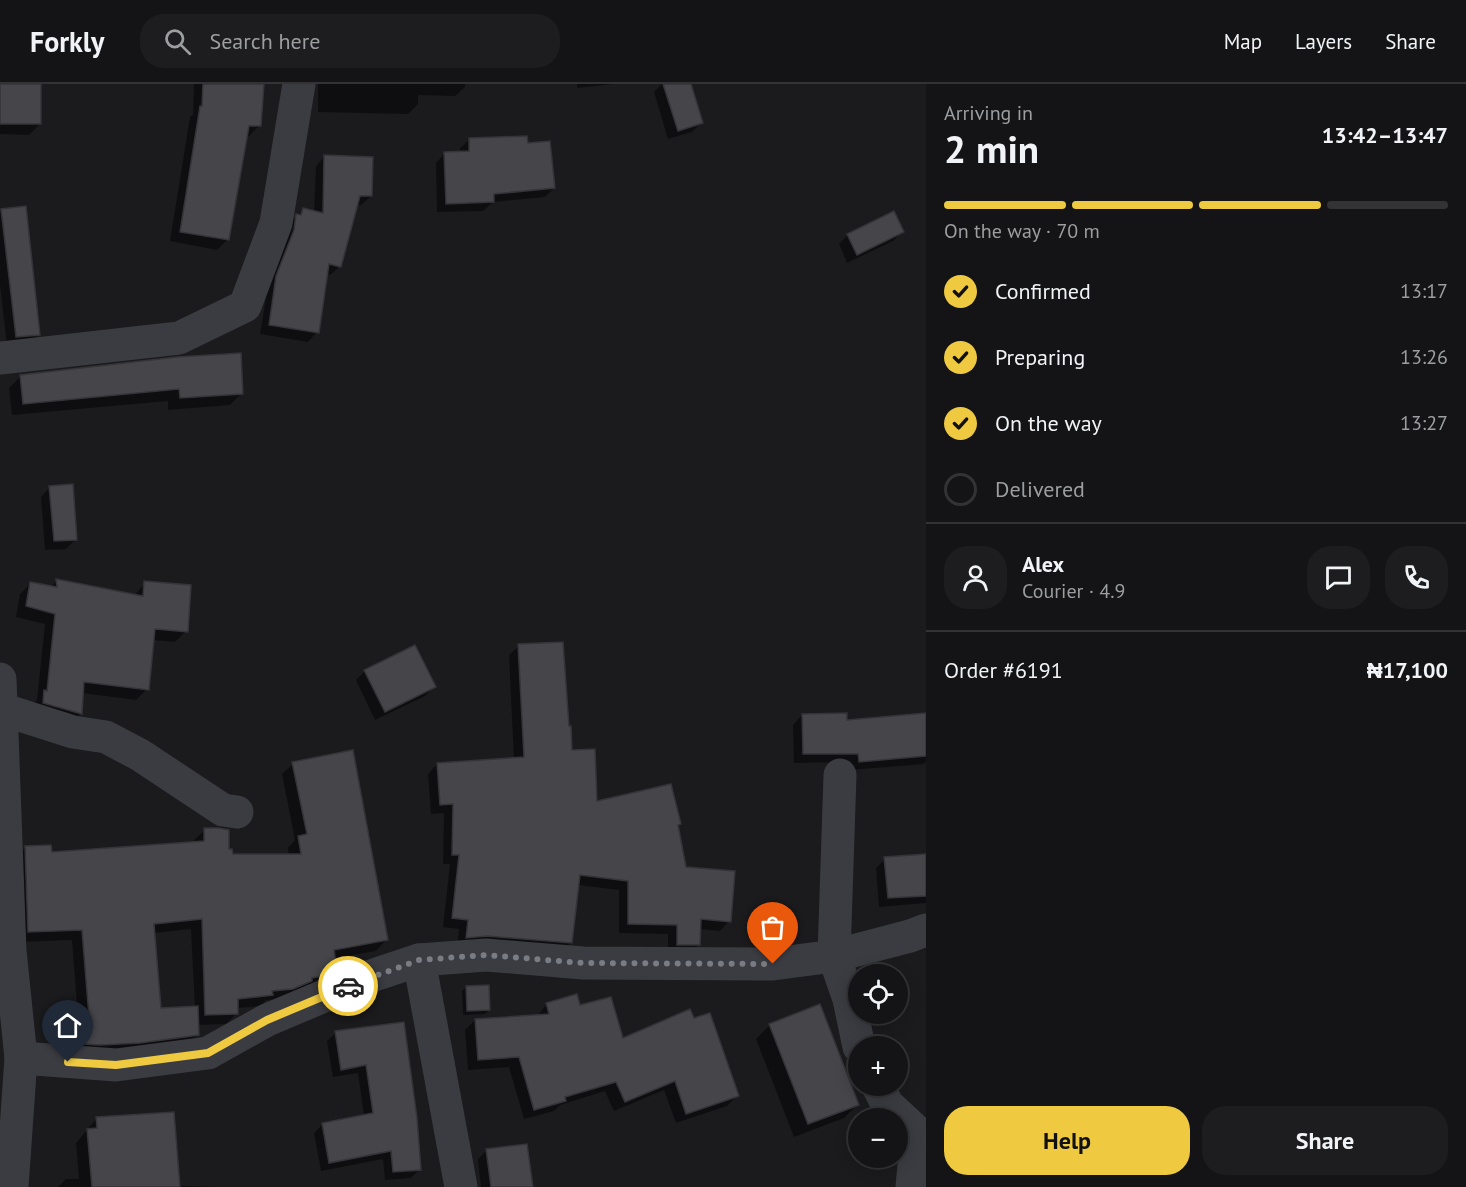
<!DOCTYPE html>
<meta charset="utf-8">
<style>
body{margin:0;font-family:"PT Sans",sans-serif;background:#1d1d1f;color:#f1f3f6;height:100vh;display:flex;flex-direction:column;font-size:22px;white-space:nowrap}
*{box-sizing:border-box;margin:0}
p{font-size:20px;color:#9d9ea1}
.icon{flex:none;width:33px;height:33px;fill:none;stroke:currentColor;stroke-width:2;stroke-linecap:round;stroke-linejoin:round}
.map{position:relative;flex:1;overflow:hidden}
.side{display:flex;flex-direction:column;background:#141416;width:540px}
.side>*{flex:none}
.fabs{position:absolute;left:848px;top:880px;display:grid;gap:12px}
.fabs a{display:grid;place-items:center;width:60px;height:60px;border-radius:50%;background:#141416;box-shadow:0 3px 15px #0003,0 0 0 2px #333335;font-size:30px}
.pin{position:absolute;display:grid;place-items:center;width:51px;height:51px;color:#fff;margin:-62px -26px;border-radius:50% 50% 50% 0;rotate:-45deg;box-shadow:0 0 6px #0007}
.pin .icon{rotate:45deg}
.courier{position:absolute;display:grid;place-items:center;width:60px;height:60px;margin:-30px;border:4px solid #efca40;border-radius:50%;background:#fff;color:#222;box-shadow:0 2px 8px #0007}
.summary em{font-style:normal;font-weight:600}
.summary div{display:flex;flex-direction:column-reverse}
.summary{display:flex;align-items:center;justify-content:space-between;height:102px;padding:0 18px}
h1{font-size:39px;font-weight:600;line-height:45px}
.bar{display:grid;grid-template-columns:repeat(4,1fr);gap:9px 6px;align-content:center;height:72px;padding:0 18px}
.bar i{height:8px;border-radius:4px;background:#333335}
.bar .current{background:#efca40}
.bar p{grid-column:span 4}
.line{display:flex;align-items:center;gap:15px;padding:0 18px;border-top:2px solid #333335}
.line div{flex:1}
.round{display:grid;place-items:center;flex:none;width:63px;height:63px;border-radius:24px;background:#1d1d1f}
ol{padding:0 18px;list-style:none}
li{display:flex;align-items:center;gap:18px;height:66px}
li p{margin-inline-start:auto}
li .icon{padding:6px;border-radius:50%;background:#efca40;color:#111;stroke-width:4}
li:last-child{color:#9d9ea1}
li i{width:33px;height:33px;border:3px solid #333335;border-radius:50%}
.button{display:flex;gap:12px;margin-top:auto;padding:12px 18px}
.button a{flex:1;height:69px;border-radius:24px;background:#efca40;color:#111;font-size:24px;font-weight:600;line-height:69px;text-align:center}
.button a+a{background:#1d1d1f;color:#f1f3f6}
header{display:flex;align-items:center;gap:36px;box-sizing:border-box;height:84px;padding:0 30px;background:#141416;border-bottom:2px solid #333335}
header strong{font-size:28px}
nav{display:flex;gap:33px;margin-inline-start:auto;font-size:21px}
.search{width:420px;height:54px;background:#1d1d1f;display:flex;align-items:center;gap:15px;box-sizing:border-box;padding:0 21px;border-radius:24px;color:#9d9ea1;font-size:22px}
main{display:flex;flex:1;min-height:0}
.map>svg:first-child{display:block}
.shadow{fill:#0007;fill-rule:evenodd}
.building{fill:#45454a;stroke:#353439;stroke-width:1.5}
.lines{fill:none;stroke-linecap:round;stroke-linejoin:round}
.minor{stroke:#3b3c42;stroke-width:33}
.done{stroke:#7a7c84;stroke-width:6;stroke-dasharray:0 10.8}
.route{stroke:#efca40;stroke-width:8}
</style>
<header>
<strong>Forkly</strong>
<div class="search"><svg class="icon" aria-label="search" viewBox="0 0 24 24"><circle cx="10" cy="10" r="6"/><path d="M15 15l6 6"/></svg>Search here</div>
<nav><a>Map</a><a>Layers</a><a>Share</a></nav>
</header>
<main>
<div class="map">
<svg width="926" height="1103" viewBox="0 0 926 1103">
<rect width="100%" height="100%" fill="#1b1a1d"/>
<g class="shadow">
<polygon points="0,0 40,0 40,40 29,51 0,50"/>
<polygon points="194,0 264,0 259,42 249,52 246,52 228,155 217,166 170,157 190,33 193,31"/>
<polygon points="318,0 465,0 465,3 455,12 418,11 418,20 408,30 318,28"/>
<polygon points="577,0 614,0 577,4"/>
<polygon points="662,0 690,0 701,39 692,48 668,55 654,8"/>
<polygon points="470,55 527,61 554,104 545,113 493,118 483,127 437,128 436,79 445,69 460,69 460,64"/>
<polygon points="325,72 371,112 361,121 356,121 340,182 330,191 326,190 317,248 308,258 260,250 268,202 288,141 304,125 314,128 316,82"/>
<polygon points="2,126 39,250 30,259 7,262 0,201 0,128"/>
<polygon points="902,148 893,157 847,179 839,160 848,151"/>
<polygon points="21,292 242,309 230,321 168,326 168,317 12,331 9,304"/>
<polygon points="50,403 76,455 66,465 45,466 41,413"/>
<polygon points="57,497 134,512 145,499 186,547 175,558 153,556 147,605 136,616 82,609 80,630 70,640 34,619 37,616 45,540 16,533 20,510 31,499 50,503"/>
<polygon points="519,562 595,719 677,742 685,784 729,837 720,847 699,845 699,860 689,870 668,870 668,850 619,849 619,806 578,801 571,859 561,868 457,863 459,845 443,843 450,780 443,780 444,729 431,730 428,690 437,680 514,675 509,571"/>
<polygon points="365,587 434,603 425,612 375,636 356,596"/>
<polygon points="802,631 846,638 926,631 926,677 924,680 850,686 849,678 794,679 793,641"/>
<path d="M293,680L386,856L376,867L334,874L336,886L325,896L281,915L266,916L261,922L236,924L237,929L226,940L197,941L198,951L187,961L57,969L55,946L66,935H78L72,856L18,858L15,774L26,763L50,770L194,759V756L205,746L228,766L231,772H289L288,764L295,756L282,690ZM191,845L195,924L160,926L153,849Z"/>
<polygon points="926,772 926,819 879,823 876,784 885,775"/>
<polygon points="467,903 489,926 485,930 463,931 462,907"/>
<polygon points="547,920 579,923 622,956 737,1012 727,1022 676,1039 664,1006 614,1027 605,1007 560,1021 554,1027 524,1035 509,983 468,986 465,946 475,936 537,932"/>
<polygon points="403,940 420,1085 411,1094 385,1096 383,1075 321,1087 314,1049 323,1040 364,1032 358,989 333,993 327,957 336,949"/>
<polygon points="770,941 858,1020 844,1034 794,1053 756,955"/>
<polygon points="97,1034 178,1102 224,1103 58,1103 66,1095 79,1095 76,1059"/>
<polygon points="487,1066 530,1103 481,1103 478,1075"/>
</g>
<g class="building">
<rect x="0" y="0" width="41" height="40"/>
<polygon points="203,0 264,0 261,42 249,42 229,156 180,148 200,22 202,22"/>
<polygon points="663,0 691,0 703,39 678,47"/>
<polygon points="527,52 528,59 550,57 555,104 494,110 494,118 446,120 444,68 469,67 469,54"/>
<polygon points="324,71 373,73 372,112 360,112 341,183 329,180 319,249 269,241 276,192 294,146 296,130 301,131 303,124 323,129"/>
<polygon points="26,122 40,251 16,253 1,125"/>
<polygon points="894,127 904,148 857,171 847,150"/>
<polygon points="241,269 243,310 180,314 179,305 23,320 20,291 177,273"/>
<polygon points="73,400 77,456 54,457 49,402"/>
<polygon points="56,495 143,512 144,497 191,501 188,548 155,545 149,606 84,598 82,630 43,619 44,606 47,607 55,530 26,522 30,498 57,503"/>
<polygon points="563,558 569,642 571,642 572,666 595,665 597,717 671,700 681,740 678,741 686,783 735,787 731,838 701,835 700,861 677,861 677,841 628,840 628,797 580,791 572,859 487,852 466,854 468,836 452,834 459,771 452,771 453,720 440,721 437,679 524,673 518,560"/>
<polygon points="415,561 436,603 385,628 364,586"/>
<polygon points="847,629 847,636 926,629 926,672 859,678 858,670 803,670 802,630"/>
<polygon points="353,666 388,856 334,866 337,886 324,892 312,894 312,897 293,905 272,907 273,911 238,915 238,930 205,931 202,835 154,840 161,924 198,922 199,951 140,959 100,961 67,959 66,934 89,933 82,846 28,848 25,762 51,761 52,768 204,757 204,744 218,744 229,746 229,765 232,765 233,770 301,770 298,752 307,750 292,678"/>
<polygon points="926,770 926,812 888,814 884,773"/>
<polygon points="489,901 490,926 467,927 466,902"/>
<polygon points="577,910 580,921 611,913 623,954 690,925 694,934 710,929 739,1012 686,1030 675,997 625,1018 616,998 565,1013 566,1017 534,1026 519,973 478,976 475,935 549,930 546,919"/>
<polygon points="820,920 859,1021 808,1040 769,940"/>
<polygon points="404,938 417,1034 421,1086 393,1088 391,1067 329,1079 322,1039 373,1029 366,981 341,986 335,947"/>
<polygon points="174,1028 180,1103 92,1103 87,1045 97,1044 96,1033"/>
<polygon points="527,1060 533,1103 491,1103 486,1065"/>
</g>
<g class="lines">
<g class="minor">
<polyline points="0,274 179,254 245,222 276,139 299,0"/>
<polyline points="0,595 10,867 21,974 12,1103"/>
<polyline points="1,625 73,648 106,653 140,671 223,726 237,728"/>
<polyline points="840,691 834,872 849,915 859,963"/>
<polyline points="419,876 461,1103"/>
<polyline points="21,974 116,981 208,969 267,936 374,891 419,876 486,871 583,879 773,880 834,872 910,852 926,846"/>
<polyline points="878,1002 887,1020 917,1048 912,1103"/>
</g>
</g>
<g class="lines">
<polyline class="done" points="348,902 419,876 486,871 583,879 773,880"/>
<polyline class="route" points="68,978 116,981 208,969 267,936 348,902"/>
</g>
</svg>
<div class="fabs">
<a><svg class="icon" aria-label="locate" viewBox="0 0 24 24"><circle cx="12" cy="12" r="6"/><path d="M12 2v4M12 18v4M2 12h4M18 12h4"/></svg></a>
<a>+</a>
<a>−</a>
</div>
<div class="pin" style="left:773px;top:880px;background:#ea580c"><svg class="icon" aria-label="bag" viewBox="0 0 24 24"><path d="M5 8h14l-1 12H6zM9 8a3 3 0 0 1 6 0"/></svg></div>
<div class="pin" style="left:68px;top:978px;background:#1f2937"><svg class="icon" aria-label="home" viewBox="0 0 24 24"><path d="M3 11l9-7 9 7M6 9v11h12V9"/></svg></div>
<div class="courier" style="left:348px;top:902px"><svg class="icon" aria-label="car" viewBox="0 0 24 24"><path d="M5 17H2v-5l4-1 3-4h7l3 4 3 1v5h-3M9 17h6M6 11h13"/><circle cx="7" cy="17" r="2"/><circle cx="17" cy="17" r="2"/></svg></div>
</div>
<section class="side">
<div class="summary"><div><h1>2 min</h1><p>Arriving in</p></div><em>13:42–13:47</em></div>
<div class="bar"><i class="current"></i><i class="current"></i><i class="current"></i><i></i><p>On the way · 70 m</p></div>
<ol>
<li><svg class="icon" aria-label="check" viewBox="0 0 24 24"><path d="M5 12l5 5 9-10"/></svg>Confirmed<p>13:17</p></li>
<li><svg class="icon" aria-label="check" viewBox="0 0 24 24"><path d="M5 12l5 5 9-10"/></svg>Preparing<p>13:26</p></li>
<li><svg class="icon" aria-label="check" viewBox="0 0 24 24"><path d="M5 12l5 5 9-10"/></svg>On the way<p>13:27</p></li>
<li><i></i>Delivered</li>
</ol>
<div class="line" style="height:108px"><a class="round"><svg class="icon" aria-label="person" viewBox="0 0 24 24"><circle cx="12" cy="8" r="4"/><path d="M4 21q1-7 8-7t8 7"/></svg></a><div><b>Alex</b><p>Courier · 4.9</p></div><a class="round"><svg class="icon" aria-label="chat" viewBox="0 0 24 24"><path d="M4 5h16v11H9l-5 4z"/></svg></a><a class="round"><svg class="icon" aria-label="phone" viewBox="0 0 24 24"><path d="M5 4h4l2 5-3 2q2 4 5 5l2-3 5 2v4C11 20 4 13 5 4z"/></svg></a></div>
<div class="line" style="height:78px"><div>Order #6191</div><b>₦17,100</b></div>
<div class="button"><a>Help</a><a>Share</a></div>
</section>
</main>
